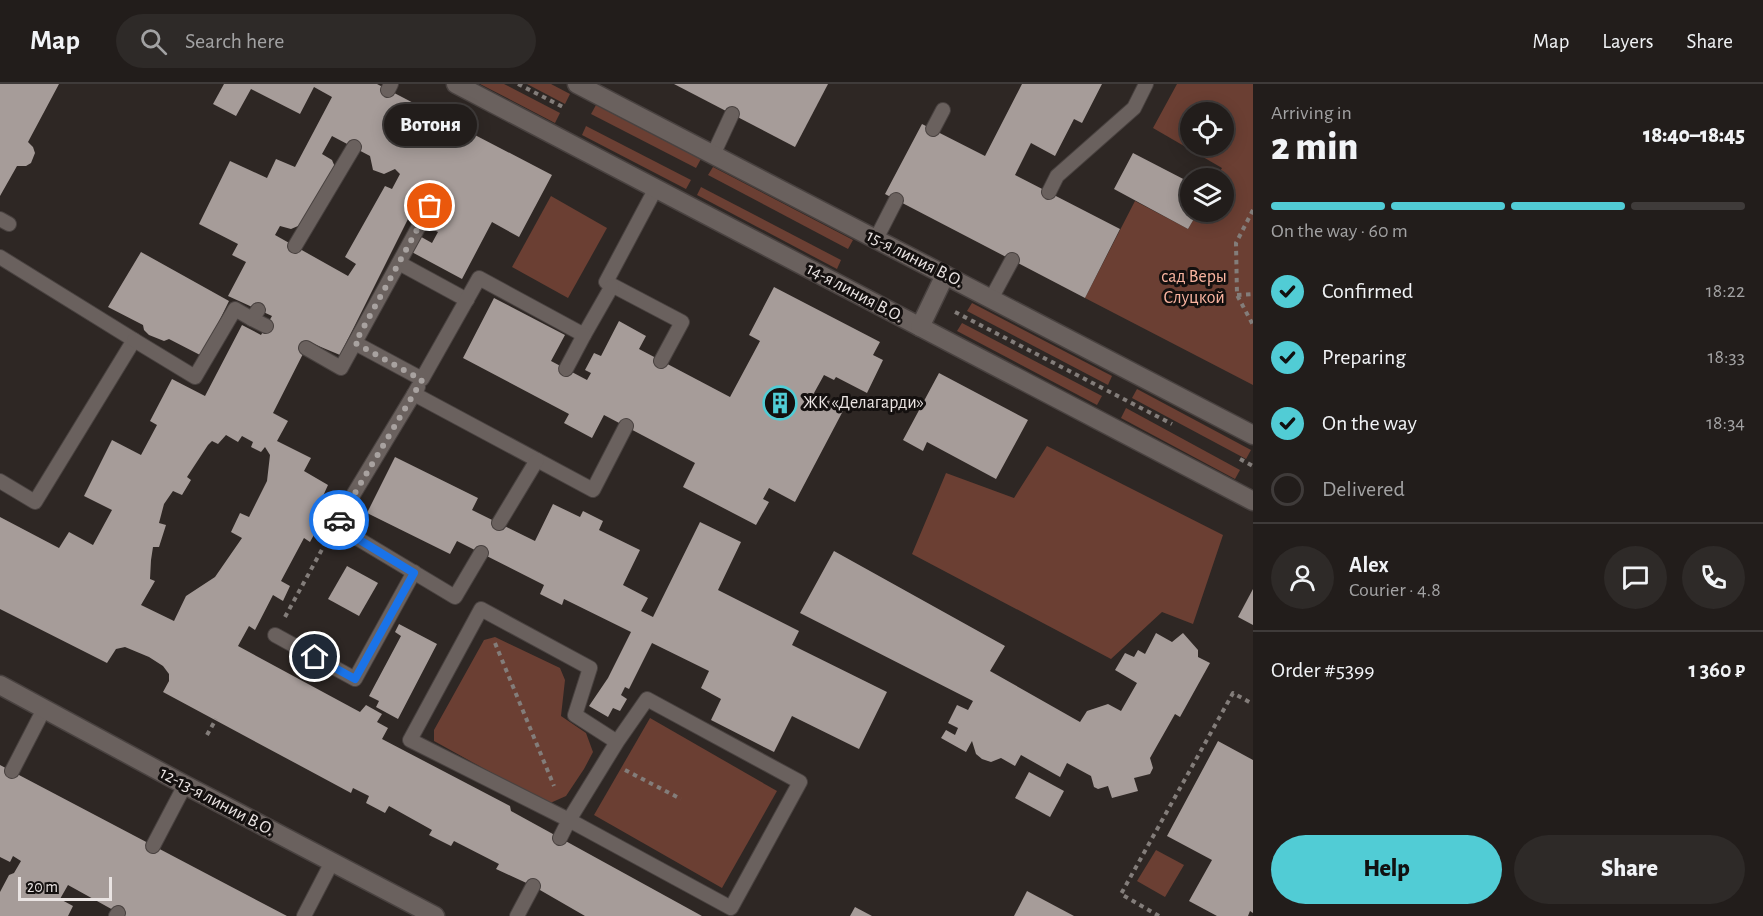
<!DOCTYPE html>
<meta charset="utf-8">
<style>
body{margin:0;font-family:"Alegreya Sans",sans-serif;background:#2e2a28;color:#f1f3f6;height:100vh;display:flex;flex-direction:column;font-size:22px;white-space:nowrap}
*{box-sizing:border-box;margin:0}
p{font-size:20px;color:#a2a2a3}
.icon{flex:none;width:33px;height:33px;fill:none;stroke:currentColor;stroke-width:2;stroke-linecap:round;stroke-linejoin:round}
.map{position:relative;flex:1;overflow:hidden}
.drawer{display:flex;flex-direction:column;background:#221d1b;width:510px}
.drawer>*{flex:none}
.tools{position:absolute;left:1180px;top:18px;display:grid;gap:12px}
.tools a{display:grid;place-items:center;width:54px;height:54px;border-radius:50%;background:#221d1b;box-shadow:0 3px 15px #0003,0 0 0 2px #3f3b3a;font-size:30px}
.scale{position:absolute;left:18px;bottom:15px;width:94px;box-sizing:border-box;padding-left:6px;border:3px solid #eae4e3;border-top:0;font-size:16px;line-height:21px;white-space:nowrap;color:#eae4e3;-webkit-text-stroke:4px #14100f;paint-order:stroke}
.pin{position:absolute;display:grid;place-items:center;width:51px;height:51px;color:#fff;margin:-26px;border:3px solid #fff;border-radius:50%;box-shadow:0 2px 6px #0007}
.courier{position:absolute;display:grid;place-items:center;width:60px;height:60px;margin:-30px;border:4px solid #1a73e8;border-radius:50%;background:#fff;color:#222;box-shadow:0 2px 8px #0007}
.bubble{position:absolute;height:42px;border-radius:21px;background:#221d1b;box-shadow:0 3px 15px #0003,0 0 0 2px #3f3b3a;font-size:20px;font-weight:800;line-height:42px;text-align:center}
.summary em{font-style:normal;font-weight:800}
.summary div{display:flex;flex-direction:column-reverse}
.summary{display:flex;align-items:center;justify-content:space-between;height:102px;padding:0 18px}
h1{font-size:39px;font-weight:800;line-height:45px}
.bar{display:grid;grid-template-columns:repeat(4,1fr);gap:9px 6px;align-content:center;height:72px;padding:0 18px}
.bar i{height:8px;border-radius:4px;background:#3f3b3a}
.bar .active{background:#51ccd5}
.bar p{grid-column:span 4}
.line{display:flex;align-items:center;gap:15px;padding:0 18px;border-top:2px solid #3f3b3a}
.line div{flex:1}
.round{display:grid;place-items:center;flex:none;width:63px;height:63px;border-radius:32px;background:#2e2a28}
ol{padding:0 18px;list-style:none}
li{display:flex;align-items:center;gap:18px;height:66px}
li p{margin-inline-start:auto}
li .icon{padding:6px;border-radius:50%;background:#51ccd5;color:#111;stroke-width:4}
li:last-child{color:#a2a2a3}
li i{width:33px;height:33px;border:3px solid #3f3b3a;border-radius:50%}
.button{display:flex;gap:12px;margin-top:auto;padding:12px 18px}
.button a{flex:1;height:69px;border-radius:36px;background:#51ccd5;color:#111;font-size:24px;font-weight:800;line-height:69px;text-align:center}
.button a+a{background:#2e2a28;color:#f1f3f6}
header{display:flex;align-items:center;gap:36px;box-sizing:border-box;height:84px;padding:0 30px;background:#221d1b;border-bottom:2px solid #3f3b3a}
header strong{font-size:28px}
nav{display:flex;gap:33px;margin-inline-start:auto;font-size:21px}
.search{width:420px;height:54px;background:#2e2a28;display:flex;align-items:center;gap:15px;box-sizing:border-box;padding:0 21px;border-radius:33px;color:#a2a2a3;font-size:22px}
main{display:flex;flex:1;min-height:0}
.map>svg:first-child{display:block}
.green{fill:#6b3f33;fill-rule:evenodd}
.building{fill:#a69c99;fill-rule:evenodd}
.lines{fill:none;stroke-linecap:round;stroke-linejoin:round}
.lane-casing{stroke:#494240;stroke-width:16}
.street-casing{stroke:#494240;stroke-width:21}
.path{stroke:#837d7a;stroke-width:4;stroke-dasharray:4.5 4.5;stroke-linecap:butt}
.lane{stroke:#6a615e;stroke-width:14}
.street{stroke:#6a615e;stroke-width:18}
.done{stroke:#a8a2a0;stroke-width:6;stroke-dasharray:0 10.8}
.route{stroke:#1a73e8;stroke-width:8}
.labels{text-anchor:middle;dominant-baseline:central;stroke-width:6;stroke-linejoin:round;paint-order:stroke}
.street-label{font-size:18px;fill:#eae4e3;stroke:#14100f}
.park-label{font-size:18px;fill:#fbb5a1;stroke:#14100f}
.poi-label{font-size:18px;fill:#eae4e3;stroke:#14100f;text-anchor:start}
</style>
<header>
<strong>Map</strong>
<div class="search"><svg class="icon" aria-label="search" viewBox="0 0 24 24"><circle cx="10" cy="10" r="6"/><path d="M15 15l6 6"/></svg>Search here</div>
<nav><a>Map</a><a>Layers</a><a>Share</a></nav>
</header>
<main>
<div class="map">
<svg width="1253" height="832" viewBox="0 0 1253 832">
<rect width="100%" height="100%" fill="#2e2724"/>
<g class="green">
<polygon points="480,0 504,0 560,29 555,39"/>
<polygon points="527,0 551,0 570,10 565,20"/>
<path d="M1177,0H1253V301L1085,214L1135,117L1188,145L1198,128H1224V94H1216L1222,84L1153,44ZM1191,28H1224V62H1191Z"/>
<polygon points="596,21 701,75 696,84 591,30"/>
<polygon points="586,42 691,96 686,105 582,51"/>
<polygon points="713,83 853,156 848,165 708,91"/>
<polygon points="701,103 841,176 837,185 697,111"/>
<polygon points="551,112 607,144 568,214 512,183"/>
<polygon points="972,219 1112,292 1108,301 967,227"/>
<polygon points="962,239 1102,312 1097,321 957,247"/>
<polygon points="1137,305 1251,366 1246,375 1132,314"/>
<polygon points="1126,324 1240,386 1235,395 1121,334"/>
<polygon points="1047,362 1223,451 1193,540 1162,528 1111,575 912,470 946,389 1014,414"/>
<polygon points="495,553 560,584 565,596 561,632 586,649 593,668 584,685 566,712 548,720 434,657 434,646 484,556"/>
<polygon points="650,634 777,707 722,804 594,731"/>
<polygon points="1156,766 1184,781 1165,813 1137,797"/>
</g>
<g class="building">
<polygon points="0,0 59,0 28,58 33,63 35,69 31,79 26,82 17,82 0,112"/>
<path d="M224,0H377L552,91L519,153L492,138L462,195L408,166L416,150L432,159L438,148L428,143L437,128L447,133L453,121L423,105L340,271L309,258L273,329L288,337L277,357L311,374L304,387L328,401L313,434L321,438L310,458L304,454L281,497L290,502L283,517L273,511L255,546L249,542L238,562L360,628L366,621L382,630L377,638L388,644L382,655L510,722L511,727L702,832H585L533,802L496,785L499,780L454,757L451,762L429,751L432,746L389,722L385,729L366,719L369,712L353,704L351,709L163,608L169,597V590L163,582L149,573L125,563L116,565L107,579L0,525V433L59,464L69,448L93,461L112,426L84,412L112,356L141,371L157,341L150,337L172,295L205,312L242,241L261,251L272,232L228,212L246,178L232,171L238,160L199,140L230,77L267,94L276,75L295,83L332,13L314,3L300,30L251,5L236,32L213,20ZM332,52L370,72L373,86L384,90L395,85L400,90L392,105L385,102L345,173L356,180L348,192L275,151L280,142L291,145L305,139L335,83L332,76L322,70ZM226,351L238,358L242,352L253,358L251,363L261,368L265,363L270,371L267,397L249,433L240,429L231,448L242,454L215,493L186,512L174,537L141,521L155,497L150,495L151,476L153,463H159L166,441L159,439L164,420L173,407L182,411L191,396L187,393L208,361L212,357L218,360Z"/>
<polygon points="674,0 828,0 795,63"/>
<polygon points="1022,0 1102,0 1082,39 1074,35 1055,72 1031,59 1015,91 1120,145 1085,214 885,110 922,40 985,72"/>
<polygon points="1133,69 1191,99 1191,128 1198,128 1188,145 1114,105"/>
<polygon points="141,168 229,217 202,272 169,255 164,257 149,251 144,246 143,241 108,223"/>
<polygon points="774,203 880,258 873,271 883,276 867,309 836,293 834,296 824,291 814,309 844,325 795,418 769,404 763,415 769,418 756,441 683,403 695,379 604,331 592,354 564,339 569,330 463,274 494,214 565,251 551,277 587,296 591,289 585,286 594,269 601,272 619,237 646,252 639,265 730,313 760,257 749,251"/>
<polygon points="939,289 1028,336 996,395 927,358 923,367 903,356"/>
<polygon points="395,373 478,414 472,426 535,457 553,420 580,433 583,427 603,437 599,446 640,466 623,501 648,514 641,527 653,533 700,438 741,458 718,506 799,547 792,561 887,608 859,665 792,632 774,668 711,636 721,615 701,604 709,587 652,559 629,605 625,603 621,611 627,615 620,627 613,624 608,633 589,622 608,594 631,548 564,515 562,521 540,510 544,501 457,457 450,470 367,429"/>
<polygon points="834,467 1005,562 990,587 1080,638 1087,627 1108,620 1121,627 1137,599 1115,586 1125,569 1134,573 1138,566 1145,570 1156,549 1172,558 1183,549 1198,566 1198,573 1210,579 1180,633 1175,630 1150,674 1153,684 1150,690 1134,694 1138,707 1112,714 1108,702 1098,705 1094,703 1091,692 1067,679 1060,693 1021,671 1015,682 1001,674 991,678 982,675 976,670 972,657 966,668 941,654 946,646 955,651 958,644 948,639 957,621 968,626 973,617 800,529"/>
<polygon points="347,482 378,499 359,532 328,515"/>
<polygon points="1253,505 1253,541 1238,533"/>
<polygon points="399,540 437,560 398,635 376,623 379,617 369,612 401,552 395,548"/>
<polygon points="1218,657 1253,676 1253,829 1250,827 1248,832 1217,832 1189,817 1212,776 1167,752"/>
<polygon points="0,681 287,832 124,832 68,801 60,815 73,822 68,832 0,832 0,808 9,791 14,789 21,777 13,772 10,778 0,773"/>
<polygon points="1029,688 1064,707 1050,733 1015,714"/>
<polygon points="1027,807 1074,832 1014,832"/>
<polygon points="855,823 872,832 850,832"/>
</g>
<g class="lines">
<g class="lane-casing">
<g id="lane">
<polyline points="388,6 391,0"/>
<polyline points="933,45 943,26"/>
<polyline points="713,71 732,30"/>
<polyline points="656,104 606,198 682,238 661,277"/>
<polyline points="1049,108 1057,92 1134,24 1146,0"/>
<polyline points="0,135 9,140"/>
<polyline points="876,155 896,116"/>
<polyline points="295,162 354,63"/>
<polyline points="0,173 134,256 35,418 0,397"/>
<polyline points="399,179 467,216"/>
<polyline points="991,215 1012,176"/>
<polyline points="252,235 266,242"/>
<polyline points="134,256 195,293 235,225 252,235 258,226"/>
<polyline points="355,259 422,295 479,194 584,251 612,202"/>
<polyline points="306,264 341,284 430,122"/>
<polyline points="566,285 584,251"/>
<polyline points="418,303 414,310 593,406 626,342"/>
<polyline points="414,310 335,441 455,513 481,469"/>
<polyline points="499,439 537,376"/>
<polyline points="275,551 355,595 414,488"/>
<polyline points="12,687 44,625"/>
<polyline points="560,754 569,736 410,656 481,525 590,584 575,631 617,658 569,736 731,824 800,698 647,615 617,658"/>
<polyline points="153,762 185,701"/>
<polyline points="116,832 118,829"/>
<polyline points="304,832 332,778"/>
<polyline points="517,832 533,802"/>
</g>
</g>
<g class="street-casing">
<g id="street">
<polyline points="456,0 1253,417"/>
<polyline points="577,0 1253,351"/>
<polyline points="920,243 945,191"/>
<polyline points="0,601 185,701 435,832"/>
</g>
</g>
<g class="path">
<polyline points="518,0 563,23"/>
<polyline points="1253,126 1236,159 1237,211 1253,241"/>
<polyline points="1237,211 1253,210"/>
<polyline points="955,228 1172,340"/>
<polyline points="1240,375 1253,382"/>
<polyline points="285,533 325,460"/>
<polyline points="495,559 554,702"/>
<polyline points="207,651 216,635"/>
<polyline points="625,686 681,715"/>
<polyline points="1159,832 1121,810 1233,609 1253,620"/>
</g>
<use href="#lane" class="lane"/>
<use href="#street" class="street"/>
</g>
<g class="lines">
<polyline class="done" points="339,436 422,296 355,259 430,122"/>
<polyline class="route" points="315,573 355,595 414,489 335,441 339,436"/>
</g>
<defs>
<g id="building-ring" transform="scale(1.725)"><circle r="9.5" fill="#14100f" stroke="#51ccd5" stroke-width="1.5"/><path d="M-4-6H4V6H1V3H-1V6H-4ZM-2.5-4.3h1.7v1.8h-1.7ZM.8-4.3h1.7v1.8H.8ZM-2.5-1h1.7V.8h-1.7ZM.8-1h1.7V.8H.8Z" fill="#51ccd5"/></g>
</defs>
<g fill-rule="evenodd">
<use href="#building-ring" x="780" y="319"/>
</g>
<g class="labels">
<g class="street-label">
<text transform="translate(915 175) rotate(27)">15-я линия В.О.</text>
<text transform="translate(855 209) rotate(28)">14-я линия В.О.</text>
<text transform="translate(217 718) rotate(28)">12-13-я линии В.О.</text>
</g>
<g class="park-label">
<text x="1194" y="193">сад Веры<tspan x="1194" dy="21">Слуцкой</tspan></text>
</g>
<g class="poi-label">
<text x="803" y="319">ЖК «Делагарди»</text>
</g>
</g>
</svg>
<div class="tools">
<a><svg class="icon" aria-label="locate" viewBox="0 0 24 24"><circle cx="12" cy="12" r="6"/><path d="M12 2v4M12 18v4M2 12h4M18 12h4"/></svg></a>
<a><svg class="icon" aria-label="layers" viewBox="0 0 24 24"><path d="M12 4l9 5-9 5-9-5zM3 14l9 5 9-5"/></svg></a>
</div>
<div class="scale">20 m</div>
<div class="pin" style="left:430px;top:122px;background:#ea580c"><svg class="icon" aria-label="bag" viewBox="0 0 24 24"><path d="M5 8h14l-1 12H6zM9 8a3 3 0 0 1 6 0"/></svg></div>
<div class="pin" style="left:315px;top:573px;background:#1f2937"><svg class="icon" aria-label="home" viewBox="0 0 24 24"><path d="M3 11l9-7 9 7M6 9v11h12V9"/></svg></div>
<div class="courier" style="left:339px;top:436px"><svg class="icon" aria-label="car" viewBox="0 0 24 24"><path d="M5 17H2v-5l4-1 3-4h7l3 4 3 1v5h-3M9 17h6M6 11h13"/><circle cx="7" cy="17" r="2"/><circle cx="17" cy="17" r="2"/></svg></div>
<div class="bubble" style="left:384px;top:20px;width:93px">Вотоня</div>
</div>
<section class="drawer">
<div class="summary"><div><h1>2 min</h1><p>Arriving in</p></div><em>18:40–18:45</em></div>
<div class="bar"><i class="active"></i><i class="active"></i><i class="active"></i><i></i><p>On the way · 60 m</p></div>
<ol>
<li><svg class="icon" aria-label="check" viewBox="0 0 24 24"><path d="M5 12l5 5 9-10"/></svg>Confirmed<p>18:22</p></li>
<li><svg class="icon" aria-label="check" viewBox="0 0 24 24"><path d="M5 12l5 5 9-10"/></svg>Preparing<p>18:33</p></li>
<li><svg class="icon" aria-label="check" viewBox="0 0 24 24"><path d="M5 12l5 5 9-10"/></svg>On the way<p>18:34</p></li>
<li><i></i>Delivered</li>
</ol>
<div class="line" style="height:108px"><a class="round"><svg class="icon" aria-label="person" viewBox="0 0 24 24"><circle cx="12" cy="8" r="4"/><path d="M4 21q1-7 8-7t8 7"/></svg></a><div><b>Alex</b><p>Courier · 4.8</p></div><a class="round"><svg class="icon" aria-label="chat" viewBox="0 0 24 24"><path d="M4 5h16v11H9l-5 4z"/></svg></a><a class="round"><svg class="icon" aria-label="phone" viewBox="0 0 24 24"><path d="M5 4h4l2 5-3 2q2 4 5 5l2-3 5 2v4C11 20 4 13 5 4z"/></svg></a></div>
<div class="line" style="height:78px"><div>Order #5399</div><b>1 360 ₽</b></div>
<div class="button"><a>Help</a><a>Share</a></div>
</section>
</main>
